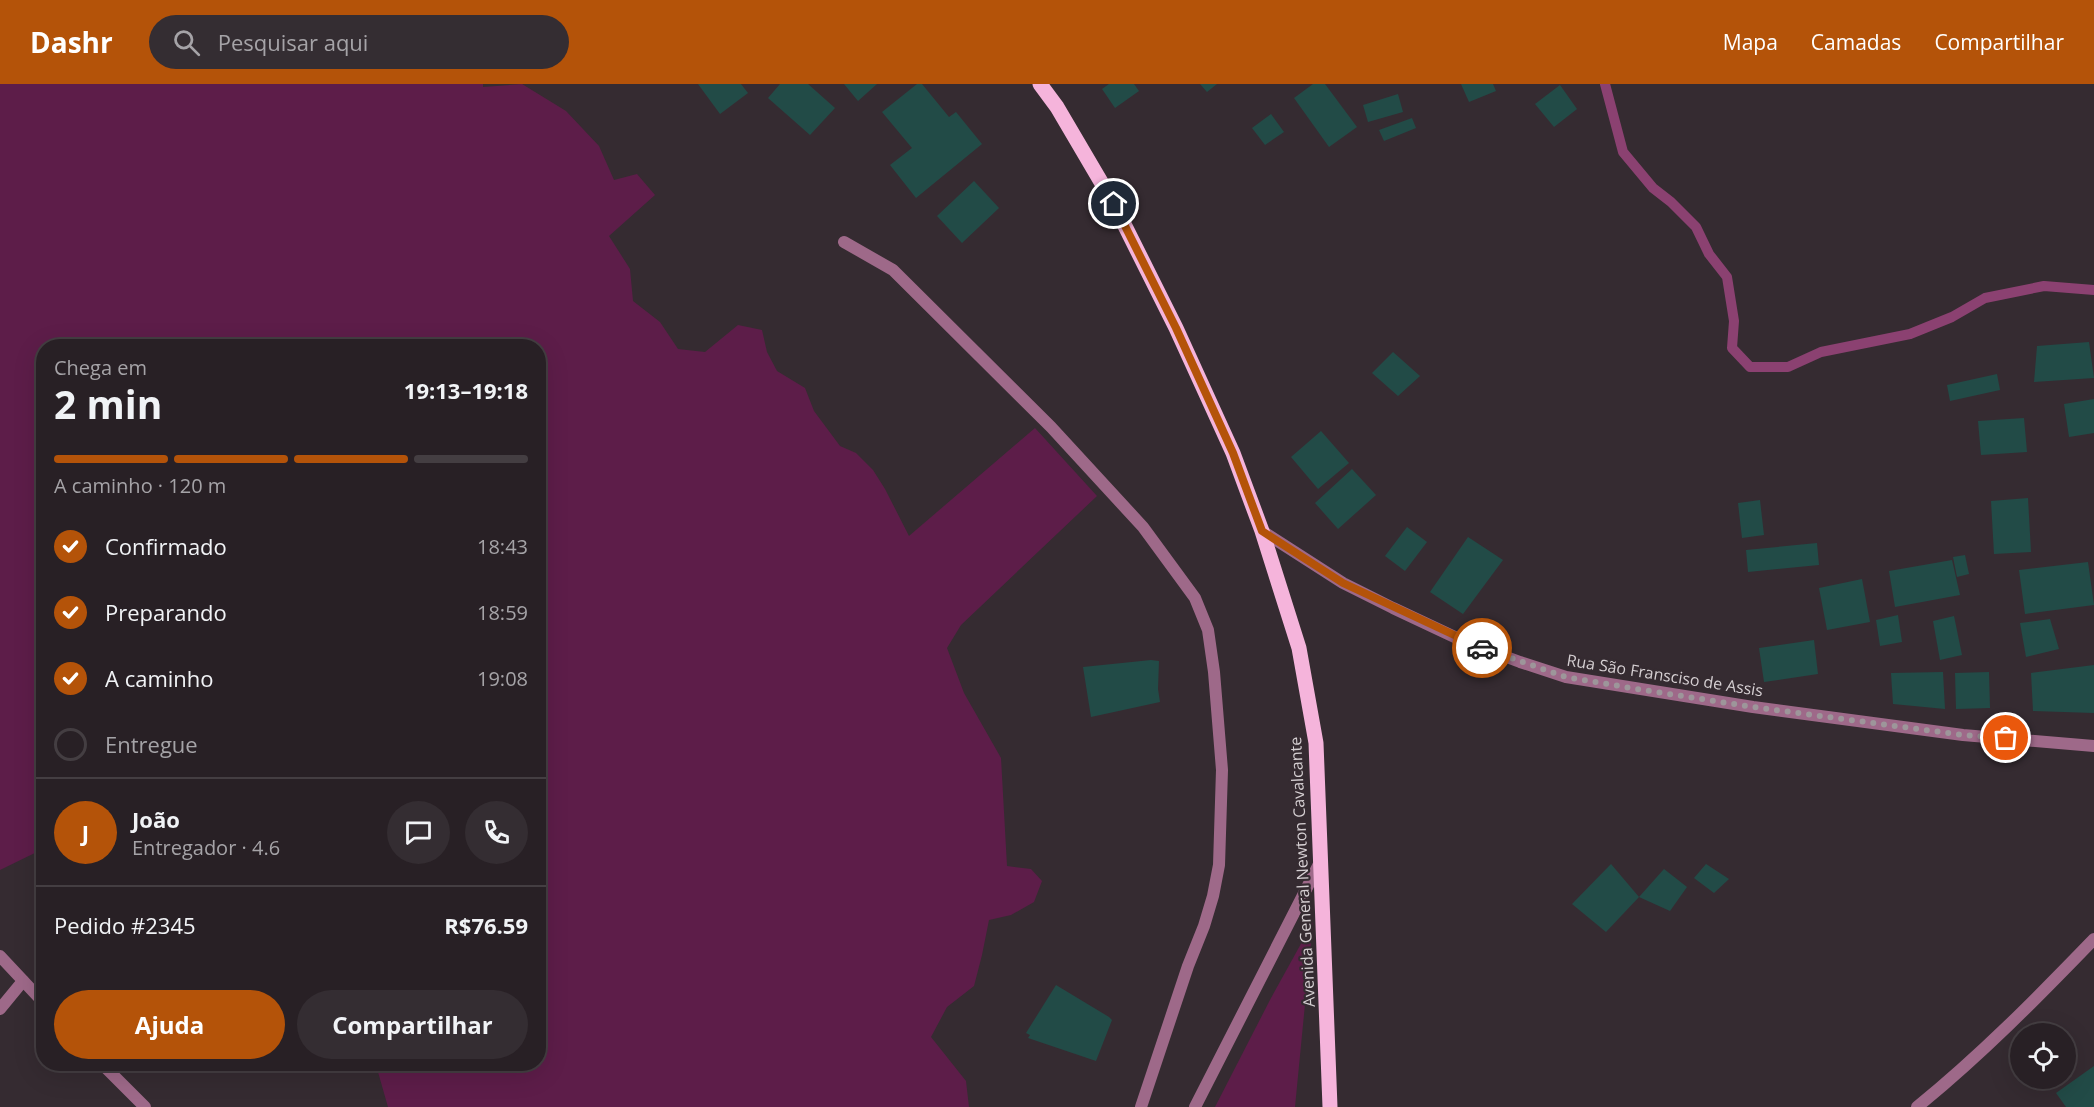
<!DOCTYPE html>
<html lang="pt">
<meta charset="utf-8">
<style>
body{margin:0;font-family:"Open Sans",sans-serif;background:#342d32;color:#f1f3f6;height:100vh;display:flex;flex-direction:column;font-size:22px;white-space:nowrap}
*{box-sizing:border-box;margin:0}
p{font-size:20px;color:#a5a3a7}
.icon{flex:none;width:33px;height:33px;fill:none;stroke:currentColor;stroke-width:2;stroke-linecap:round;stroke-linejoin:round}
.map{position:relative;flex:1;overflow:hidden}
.sheet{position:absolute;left:36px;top:255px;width:510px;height:732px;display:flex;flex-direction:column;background:#282025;border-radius:24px;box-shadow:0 6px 24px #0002,0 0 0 2px #443e42}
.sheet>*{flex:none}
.controls{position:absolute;left:2010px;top:939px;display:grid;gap:12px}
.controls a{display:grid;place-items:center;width:66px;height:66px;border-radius:50%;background:#282025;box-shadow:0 6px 24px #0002,0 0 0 2px #443e42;font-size:30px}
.pin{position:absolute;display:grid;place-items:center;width:51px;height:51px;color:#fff;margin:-26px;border:3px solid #fff;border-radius:50%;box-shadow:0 2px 6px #0007}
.courier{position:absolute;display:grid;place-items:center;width:60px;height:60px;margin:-30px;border:4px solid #b45309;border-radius:50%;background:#fff;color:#222;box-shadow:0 2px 8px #0007}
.summary em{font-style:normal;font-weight:700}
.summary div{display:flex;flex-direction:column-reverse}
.summary{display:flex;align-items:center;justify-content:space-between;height:102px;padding:0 18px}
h1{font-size:39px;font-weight:700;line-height:45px}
.bar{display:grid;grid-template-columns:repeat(4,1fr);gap:9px 6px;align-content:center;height:72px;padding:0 18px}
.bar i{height:8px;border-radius:4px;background:#443e42}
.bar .active{background:#b45309}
.bar p{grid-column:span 4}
.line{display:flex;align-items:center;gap:15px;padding:0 18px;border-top:2px solid #443e42}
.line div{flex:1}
.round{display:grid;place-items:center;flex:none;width:63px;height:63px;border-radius:32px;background:#342d32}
ol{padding:0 18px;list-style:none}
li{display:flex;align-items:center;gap:18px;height:66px}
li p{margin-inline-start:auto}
li .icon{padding:6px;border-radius:50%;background:#b45309;color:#fff;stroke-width:4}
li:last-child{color:#a5a3a7}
li i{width:33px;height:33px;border:3px solid #443e42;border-radius:50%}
.action{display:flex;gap:12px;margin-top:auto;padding:12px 18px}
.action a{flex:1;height:69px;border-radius:36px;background:#b45309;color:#fff;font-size:24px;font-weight:700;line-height:69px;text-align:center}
.action a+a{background:#342d32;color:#f1f3f6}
header{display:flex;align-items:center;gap:36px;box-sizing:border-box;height:84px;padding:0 30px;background:#b45309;color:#fff}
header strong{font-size:28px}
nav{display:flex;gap:33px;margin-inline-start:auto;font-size:21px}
.search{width:420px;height:54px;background:#342d32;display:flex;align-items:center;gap:15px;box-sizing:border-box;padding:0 21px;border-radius:33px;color:#a5a3a7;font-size:22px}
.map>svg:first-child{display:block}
.green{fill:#5d1d49}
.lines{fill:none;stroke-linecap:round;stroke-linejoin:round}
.stream{stroke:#8b4171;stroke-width:10}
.building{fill:#224b47}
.service{stroke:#9e6989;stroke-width:12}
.minor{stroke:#9e6989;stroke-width:12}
.tertiary{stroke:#9e6989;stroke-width:12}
.primary{stroke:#f5b4db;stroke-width:15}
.done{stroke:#9d969a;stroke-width:6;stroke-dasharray:0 10.8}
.route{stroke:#b45309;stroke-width:8}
.labels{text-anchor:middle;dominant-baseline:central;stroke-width:4.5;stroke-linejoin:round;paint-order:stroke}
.street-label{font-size:16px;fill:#d5cfd2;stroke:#352b31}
</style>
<header>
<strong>Dashr</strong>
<div class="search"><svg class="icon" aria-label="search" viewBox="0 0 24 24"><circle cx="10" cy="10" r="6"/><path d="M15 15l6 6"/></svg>Pesquisar aqui</div>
<nav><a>Mapa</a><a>Camadas</a><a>Compartilhar</a></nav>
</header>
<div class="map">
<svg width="2094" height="1023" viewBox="0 0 2094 1023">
<rect width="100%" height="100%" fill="#352b31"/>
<g class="green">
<polygon points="0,0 483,0 483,3 522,0 566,27 599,62 614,96 637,90 655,111 609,152 630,185 633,217 660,238 678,265 705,268 738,241 762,246 767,268 777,287 805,304 814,327 840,362 856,369 873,386 885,405 909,452 1035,344 1097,412 961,541 947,564 964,609 1001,674 1007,782 1031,785 1042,797 1034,818 1011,831 989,836 982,871 974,902 947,923 931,953 966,997 969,1023 388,1023 376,981 372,980 538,980 538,262 44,262 43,765 0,786"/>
<polygon points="1313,838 1295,1023 1215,1023 1271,914"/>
</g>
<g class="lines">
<polyline class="stream" points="1605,0 1623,68 1653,104 1671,118 1696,143 1709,170 1727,193 1734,237 1732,264 1750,283 1788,283 1821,268 1910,250 1952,233 1985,214 2044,202 2094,206"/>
</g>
<g class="building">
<polygon points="698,0 741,0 748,9 720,30"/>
<polygon points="780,0 808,0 835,24 810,51 768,14"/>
<polygon points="844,0 877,0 858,17"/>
<polygon points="917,0 922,0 949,33 956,28 982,60 916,114 890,81 912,64 882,28"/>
<polygon points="1109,0 1134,0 1139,7 1115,24 1102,5"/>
<polygon points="1200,0 1217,0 1207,8"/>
<polygon points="1313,0 1325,0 1357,43 1329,63 1294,14"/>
<polygon points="1461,0 1493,0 1496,7 1469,18"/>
<polygon points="1560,1 1577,25 1554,43 1535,20"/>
<polygon points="1398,10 1403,28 1368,38 1363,21"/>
<polygon points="1271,30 1284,48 1265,61 1252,44"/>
<polygon points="1412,34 1416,44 1384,57 1379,46"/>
<polygon points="974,97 999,124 962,159 937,132"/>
<polygon points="2089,258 2094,294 2034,298 2037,262"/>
<polygon points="1393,268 1420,292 1398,312 1372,289"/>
<polygon points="1997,290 2000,306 1950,317 1947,301"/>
<polygon points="2094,315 2094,349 2069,353 2064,320"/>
<polygon points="2024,334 2027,368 1981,371 1978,337"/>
<polygon points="1321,347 1349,379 1318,405 1291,373"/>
<polygon points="1352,385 1376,411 1338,445 1315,419"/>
<polygon points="2028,414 2031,468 1994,470 1991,417"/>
<polygon points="1760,416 1764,451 1742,454 1738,419"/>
<polygon points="1407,443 1427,458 1405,487 1385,472"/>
<polygon points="1468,453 1503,476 1463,530 1430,508"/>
<polygon points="1817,459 1819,481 1748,488 1746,466"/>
<polygon points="1965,471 1969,490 1957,493 1953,473"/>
<polygon points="1952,476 1960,511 1895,523 1889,487"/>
<polygon points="2088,478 2094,521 2025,530 2019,486"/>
<polygon points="1862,495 1870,538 1827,546 1819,504"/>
<polygon points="1898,531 1902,558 1880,562 1876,536"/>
<polygon points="1954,532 1962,571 1940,576 1933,537"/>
<polygon points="2050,535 2059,565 2026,573 2020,539"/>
<polygon points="1814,556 1818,590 1764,598 1759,564"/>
<polygon points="1151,576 1159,577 1158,605 1160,618 1091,633 1083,583"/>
<polygon points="2094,581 2094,629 2033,627 2031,589"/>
<polygon points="1943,588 1945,625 1893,620 1891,589"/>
<polygon points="1989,588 1990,624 1956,625 1955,589"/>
<polygon points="1611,780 1639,813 1606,848 1572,820"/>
<polygon points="1706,780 1729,795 1714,809 1694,794"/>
<polygon points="1664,785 1687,803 1670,827 1639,813"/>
<polygon points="1056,901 1109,933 1112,936 1096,977 1028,954 1030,951 1026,949"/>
<polygon points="2094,982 2094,1023 2066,1023 2056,1009"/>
</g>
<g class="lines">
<g class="service">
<polyline points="844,158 893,186 1051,343 1143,443 1195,514 1208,546 1214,588 1222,686 1219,781 1213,812 1204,842 1188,882 1141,1023"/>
<polyline points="0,872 44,919"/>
<polyline points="0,925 23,897"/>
<polyline points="102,980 145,1023"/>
<polyline points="1195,1023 1320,778"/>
</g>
<polyline class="minor" points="1262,447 1343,499 1393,524 1461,556 1520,578 1566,593 1753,623 1963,651 2094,662"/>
<path class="tertiary" d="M1917,1023C1981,971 2037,914 2094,855"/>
<polyline class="primary" points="1040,0 1057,23 1114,120 1176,244 1233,369 1262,447 1299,564 1316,659 1330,1023"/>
</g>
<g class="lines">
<polyline class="done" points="1482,564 1566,593 1637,605 1753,623 1963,651 2006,654"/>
<polyline class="route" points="1114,120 1176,244 1233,369 1262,447 1343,499 1482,564"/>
</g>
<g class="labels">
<g class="street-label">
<text transform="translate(1665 591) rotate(9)">Rua São Fransciso de Assis</text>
<text transform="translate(1302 788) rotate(-93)">Avenida General Newton Cavalcante</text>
</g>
</g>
</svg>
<div class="controls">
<a><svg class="icon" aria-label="locate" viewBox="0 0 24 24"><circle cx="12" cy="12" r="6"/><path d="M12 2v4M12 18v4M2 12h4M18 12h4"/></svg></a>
</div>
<div class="pin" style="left:2006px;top:654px;background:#ea580c"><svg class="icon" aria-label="bag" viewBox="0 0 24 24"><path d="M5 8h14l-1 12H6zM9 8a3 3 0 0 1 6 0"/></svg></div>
<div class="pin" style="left:1114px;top:120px;background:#1f2937"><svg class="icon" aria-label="home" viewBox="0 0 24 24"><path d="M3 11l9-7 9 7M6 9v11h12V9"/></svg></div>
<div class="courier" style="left:1482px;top:564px"><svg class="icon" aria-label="car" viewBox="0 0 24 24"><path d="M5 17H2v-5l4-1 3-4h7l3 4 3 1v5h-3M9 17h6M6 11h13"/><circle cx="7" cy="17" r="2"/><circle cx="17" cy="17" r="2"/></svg></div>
<section class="sheet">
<div class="summary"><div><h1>2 min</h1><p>Chega em</p></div><em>19:13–19:18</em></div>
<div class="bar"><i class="active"></i><i class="active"></i><i class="active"></i><i></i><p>A caminho · 120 m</p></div>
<ol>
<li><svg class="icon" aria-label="check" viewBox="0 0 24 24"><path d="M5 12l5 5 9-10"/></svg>Confirmado<p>18:43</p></li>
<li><svg class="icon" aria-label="check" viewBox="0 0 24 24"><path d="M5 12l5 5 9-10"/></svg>Preparando<p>18:59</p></li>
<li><svg class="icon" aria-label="check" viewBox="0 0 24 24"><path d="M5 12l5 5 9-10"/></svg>A caminho<p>19:08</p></li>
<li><i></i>Entregue</li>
</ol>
<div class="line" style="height:108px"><b class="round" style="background:#b45309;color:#fff">J</b><div><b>João</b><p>Entregador · 4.6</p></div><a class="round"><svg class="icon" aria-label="chat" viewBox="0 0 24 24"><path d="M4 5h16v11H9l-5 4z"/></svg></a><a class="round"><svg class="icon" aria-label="phone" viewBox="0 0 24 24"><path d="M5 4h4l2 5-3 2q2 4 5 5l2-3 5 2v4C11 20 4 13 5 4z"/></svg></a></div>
<div class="line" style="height:78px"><div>Pedido #2345</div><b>R$76.59</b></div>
<div class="action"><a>Ajuda</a><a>Compartilhar</a></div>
</section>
</div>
